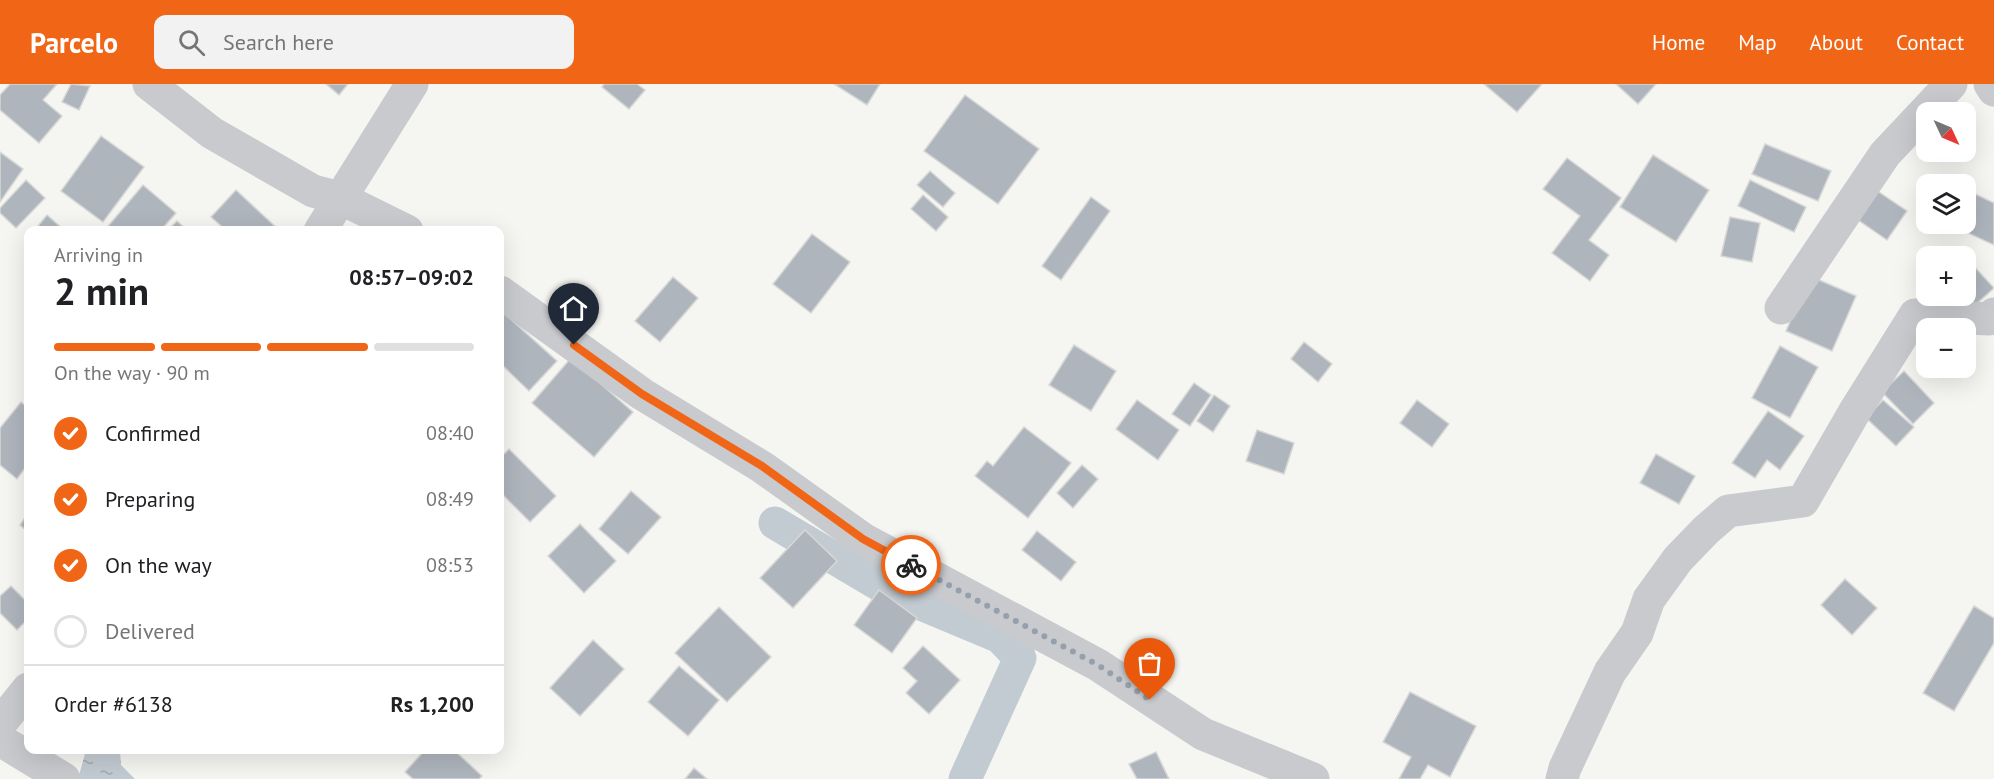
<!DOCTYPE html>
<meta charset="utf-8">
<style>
body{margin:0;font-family:"PT Sans",sans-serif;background:#f2f2f2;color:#202124;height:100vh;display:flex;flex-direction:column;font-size:22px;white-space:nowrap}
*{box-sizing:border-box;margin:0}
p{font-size:20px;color:#757577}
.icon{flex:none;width:33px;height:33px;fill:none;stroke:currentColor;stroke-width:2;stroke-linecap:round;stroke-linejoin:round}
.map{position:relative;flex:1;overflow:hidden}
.sheet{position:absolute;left:24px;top:142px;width:480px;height:528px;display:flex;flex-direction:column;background:#fff;border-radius:12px;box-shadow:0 6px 24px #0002}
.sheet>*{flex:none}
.needle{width:39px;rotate:134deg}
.controls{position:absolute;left:1916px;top:18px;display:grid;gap:12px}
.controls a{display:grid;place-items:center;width:60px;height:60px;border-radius:12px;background:#fff;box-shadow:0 6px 24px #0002;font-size:30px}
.pin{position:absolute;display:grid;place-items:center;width:51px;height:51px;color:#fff;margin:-62px -26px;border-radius:50% 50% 50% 0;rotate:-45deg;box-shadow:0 0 6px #0007}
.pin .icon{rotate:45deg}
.courier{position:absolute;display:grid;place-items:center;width:60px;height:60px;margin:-30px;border:4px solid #f16616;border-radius:50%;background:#fff;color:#222;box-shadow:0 2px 8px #0007}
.head em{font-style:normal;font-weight:600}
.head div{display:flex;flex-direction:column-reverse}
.head{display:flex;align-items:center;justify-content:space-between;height:102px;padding:0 30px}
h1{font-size:39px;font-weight:600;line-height:45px}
.bar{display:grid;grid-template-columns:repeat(4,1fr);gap:9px 6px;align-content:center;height:72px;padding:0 30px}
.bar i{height:8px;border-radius:4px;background:#e0e0e0}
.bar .current{background:#f16616}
.bar p{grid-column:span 4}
.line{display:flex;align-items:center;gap:15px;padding:0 30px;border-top:2px solid #e0e0e0}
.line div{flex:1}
ol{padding:0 30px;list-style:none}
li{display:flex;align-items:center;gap:18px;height:66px}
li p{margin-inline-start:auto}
li .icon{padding:6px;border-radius:50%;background:#f16616;color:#fff;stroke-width:4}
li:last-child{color:#757577}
li i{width:33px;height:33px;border:3px solid #e0e0e0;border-radius:50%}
header{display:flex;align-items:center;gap:36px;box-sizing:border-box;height:84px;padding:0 30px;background:#f16616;color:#fff}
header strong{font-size:28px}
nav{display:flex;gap:33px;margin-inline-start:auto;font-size:21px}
.search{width:420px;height:54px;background:#f2f2f2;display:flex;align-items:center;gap:15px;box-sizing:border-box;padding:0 21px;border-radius:12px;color:#757577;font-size:22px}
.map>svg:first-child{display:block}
.water{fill:url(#water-ripples)}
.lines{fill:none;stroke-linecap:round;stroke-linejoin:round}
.canal{stroke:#c3cbd2;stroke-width:33}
.building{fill:#afb5bd;stroke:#d7d7d5;stroke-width:1.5}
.street{stroke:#c8cace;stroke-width:33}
.done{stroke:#95a0ac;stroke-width:6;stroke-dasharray:0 10.8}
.route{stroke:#f16616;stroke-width:8}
</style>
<header>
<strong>Parcelo</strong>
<div class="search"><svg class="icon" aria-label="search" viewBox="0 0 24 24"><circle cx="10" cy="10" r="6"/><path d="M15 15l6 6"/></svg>Search here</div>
<nav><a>Home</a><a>Map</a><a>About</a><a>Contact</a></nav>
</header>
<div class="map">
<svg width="1994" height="695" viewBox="0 0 1994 695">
<defs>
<pattern id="water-ripples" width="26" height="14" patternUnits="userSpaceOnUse" patternTransform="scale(1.5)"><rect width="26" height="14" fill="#c3cbd2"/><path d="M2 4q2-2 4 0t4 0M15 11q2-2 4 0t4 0" fill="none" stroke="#a2a9b0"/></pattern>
</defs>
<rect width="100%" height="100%" fill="#f5f6f2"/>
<polygon class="water" points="86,666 120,666 121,681 135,695 78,695"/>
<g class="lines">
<polyline class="canal" points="775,439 890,507 1000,553 1020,574 965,695"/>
</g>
<g class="building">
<polygon points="10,0 57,0 43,16 62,32 39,59 0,26 0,11"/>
<polygon points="71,0 90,2 79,26 62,18"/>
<polygon points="326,0 348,0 339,11"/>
<polygon points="604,0 637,0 645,6 629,25 602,3"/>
<polygon points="834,0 880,0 867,21"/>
<polygon points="1484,0 1542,0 1517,28"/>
<polygon points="1616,0 1656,0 1638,20"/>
<polygon points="965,11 1039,65 998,120 924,67"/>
<polygon points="101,52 144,83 103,138 61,107"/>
<polygon points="1765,60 1831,87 1818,117 1752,90"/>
<polygon points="0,68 23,85 0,118"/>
<polygon points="1653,71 1709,106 1676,158 1620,123"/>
<polygon points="1567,74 1621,114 1589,156 1609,171 1590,197 1552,169 1580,132 1543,105"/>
<polygon points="930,87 955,109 943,123 917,101"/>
<polygon points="26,96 45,114 16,144 0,129 0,124"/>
<polygon points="1750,96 1806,123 1794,148 1738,122"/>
<polygon points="1867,100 1907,127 1887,156 1848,129"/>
<polygon points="143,101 176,129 160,147 104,147"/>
<polygon points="1965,105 1994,119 1994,161 1949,140 1965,140"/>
<polygon points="236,106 280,147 227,147 211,133"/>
<polygon points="923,111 948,133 936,147 911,125"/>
<polygon points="1091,113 1110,127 1061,196 1042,182"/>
<polygon points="47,131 65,147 34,147"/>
<polygon points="1730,133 1760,139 1752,178 1721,172"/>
<polygon points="177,137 188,147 167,147"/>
<polygon points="812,150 850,178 811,229 773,200"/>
<polygon points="1959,166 1994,204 1964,231 1945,212 1965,212 1965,172 1952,172"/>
<polygon points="1810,192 1856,212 1832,267 1786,247"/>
<polygon points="673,193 698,214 660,258 635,237"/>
<polygon points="504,229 557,277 529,307 500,279 500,234"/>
<polygon points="1304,258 1332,280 1318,298 1291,275"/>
<polygon points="1074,261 1116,287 1091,327 1049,301"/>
<polygon points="1780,262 1818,283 1790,334 1752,314"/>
<polygon points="571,274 633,328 594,373 532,319"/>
<polygon points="1904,287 1934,319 1913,340 1882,308"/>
<polygon points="1194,299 1211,311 1190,342 1172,330"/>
<polygon points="1214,311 1230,322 1213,348 1197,337"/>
<polygon points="1137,316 1179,346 1158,376 1116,345"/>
<polygon points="1417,316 1449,340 1432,363 1400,339"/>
<polygon points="1883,316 1914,343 1896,362 1866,334"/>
<polygon points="21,318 28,324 28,380 17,395 0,381 0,344"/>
<polygon points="1768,327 1804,352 1780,386 1767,376 1755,394 1732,379"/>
<polygon points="1024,343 1071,379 1028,434 975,392 987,377 993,382"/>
<polygon points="1257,346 1294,359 1284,390 1246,377"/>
<polygon points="509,365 556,412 530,438 500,408 500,374"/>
<polygon points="1656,370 1695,392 1679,420 1640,399"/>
<polygon points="1082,381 1098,395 1073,424 1057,409"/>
<polygon points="631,407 661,433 628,470 599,445"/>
<polygon points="28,429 28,448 20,441"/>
<polygon points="580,440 616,477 584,509 548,472"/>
<polygon points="805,446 837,477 793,524 760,494"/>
<polygon points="1037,447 1076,478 1061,497 1022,466"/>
<polygon points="1845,495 1877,524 1852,551 1821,521"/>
<polygon points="11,502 28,519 28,535 17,546 0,529 0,512"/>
<polygon points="879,506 917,534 892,569 854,541"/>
<polygon points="1974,522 1994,534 1994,559 1954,627 1923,609"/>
<polygon points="719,523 771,573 727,618 675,569"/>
<polygon points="593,556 624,585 580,632 550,604"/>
<polygon points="923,562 960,596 929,630 906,609 917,597 903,584"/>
<polygon points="679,582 719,616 688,652 648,618"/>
<polygon points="1410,608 1476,642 1450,693 1428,681 1420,695 1399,695 1411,673 1383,658"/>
<polygon points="425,666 454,666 482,692 479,695 413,695 405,688"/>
<polygon points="1156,668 1169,695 1137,695 1129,680"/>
<polygon points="694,684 707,695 685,695"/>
</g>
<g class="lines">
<g class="street">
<polyline points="149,0 212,49 313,107 340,114 407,147"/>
<polyline points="1990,0 1994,6"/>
<polyline points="320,147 412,0"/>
<polyline points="500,208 642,310 762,383 863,455 1098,581 1203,650 1313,695"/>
<polyline points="1781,224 1885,70 1951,0"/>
<polyline points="0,640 28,605"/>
<polyline points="0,656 64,695"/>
<polyline points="1562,695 1565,684 1610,588 1637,549 1649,515 1678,475 1706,446 1728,427 1803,417 1855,327 1915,231 1989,235 1994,230"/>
</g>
</g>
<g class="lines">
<polyline class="done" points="911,481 1098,581 1150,616"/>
<polyline class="route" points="574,261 642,310 762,382 863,455 911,481"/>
</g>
</svg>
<div class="controls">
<a><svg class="needle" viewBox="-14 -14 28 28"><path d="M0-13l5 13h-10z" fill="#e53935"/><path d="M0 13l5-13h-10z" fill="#757577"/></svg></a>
<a><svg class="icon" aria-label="layers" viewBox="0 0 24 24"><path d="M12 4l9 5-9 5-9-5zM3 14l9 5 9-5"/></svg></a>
<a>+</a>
<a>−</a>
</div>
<div class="pin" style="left:1150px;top:616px;background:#ea580c"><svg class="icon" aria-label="bag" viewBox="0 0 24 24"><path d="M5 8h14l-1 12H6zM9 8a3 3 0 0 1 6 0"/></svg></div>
<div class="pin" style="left:574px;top:261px;background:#1f2937"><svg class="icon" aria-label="home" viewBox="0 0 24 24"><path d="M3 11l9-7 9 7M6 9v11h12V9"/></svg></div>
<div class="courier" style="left:911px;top:481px"><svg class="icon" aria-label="bike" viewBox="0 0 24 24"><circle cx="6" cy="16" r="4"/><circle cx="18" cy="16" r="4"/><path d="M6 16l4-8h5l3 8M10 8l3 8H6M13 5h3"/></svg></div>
<section class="sheet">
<div class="head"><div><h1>2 min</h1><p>Arriving in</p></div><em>08:57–09:02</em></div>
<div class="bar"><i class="current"></i><i class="current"></i><i class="current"></i><i></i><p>On the way · 90 m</p></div>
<ol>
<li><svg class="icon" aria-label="check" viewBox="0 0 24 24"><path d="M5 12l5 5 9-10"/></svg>Confirmed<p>08:40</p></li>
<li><svg class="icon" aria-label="check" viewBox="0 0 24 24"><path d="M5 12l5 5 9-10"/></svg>Preparing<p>08:49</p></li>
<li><svg class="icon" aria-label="check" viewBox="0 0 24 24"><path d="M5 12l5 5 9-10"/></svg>On the way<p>08:53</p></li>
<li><i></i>Delivered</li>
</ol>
<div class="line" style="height:78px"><div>Order #6138</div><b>Rs 1,200</b></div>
</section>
</div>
